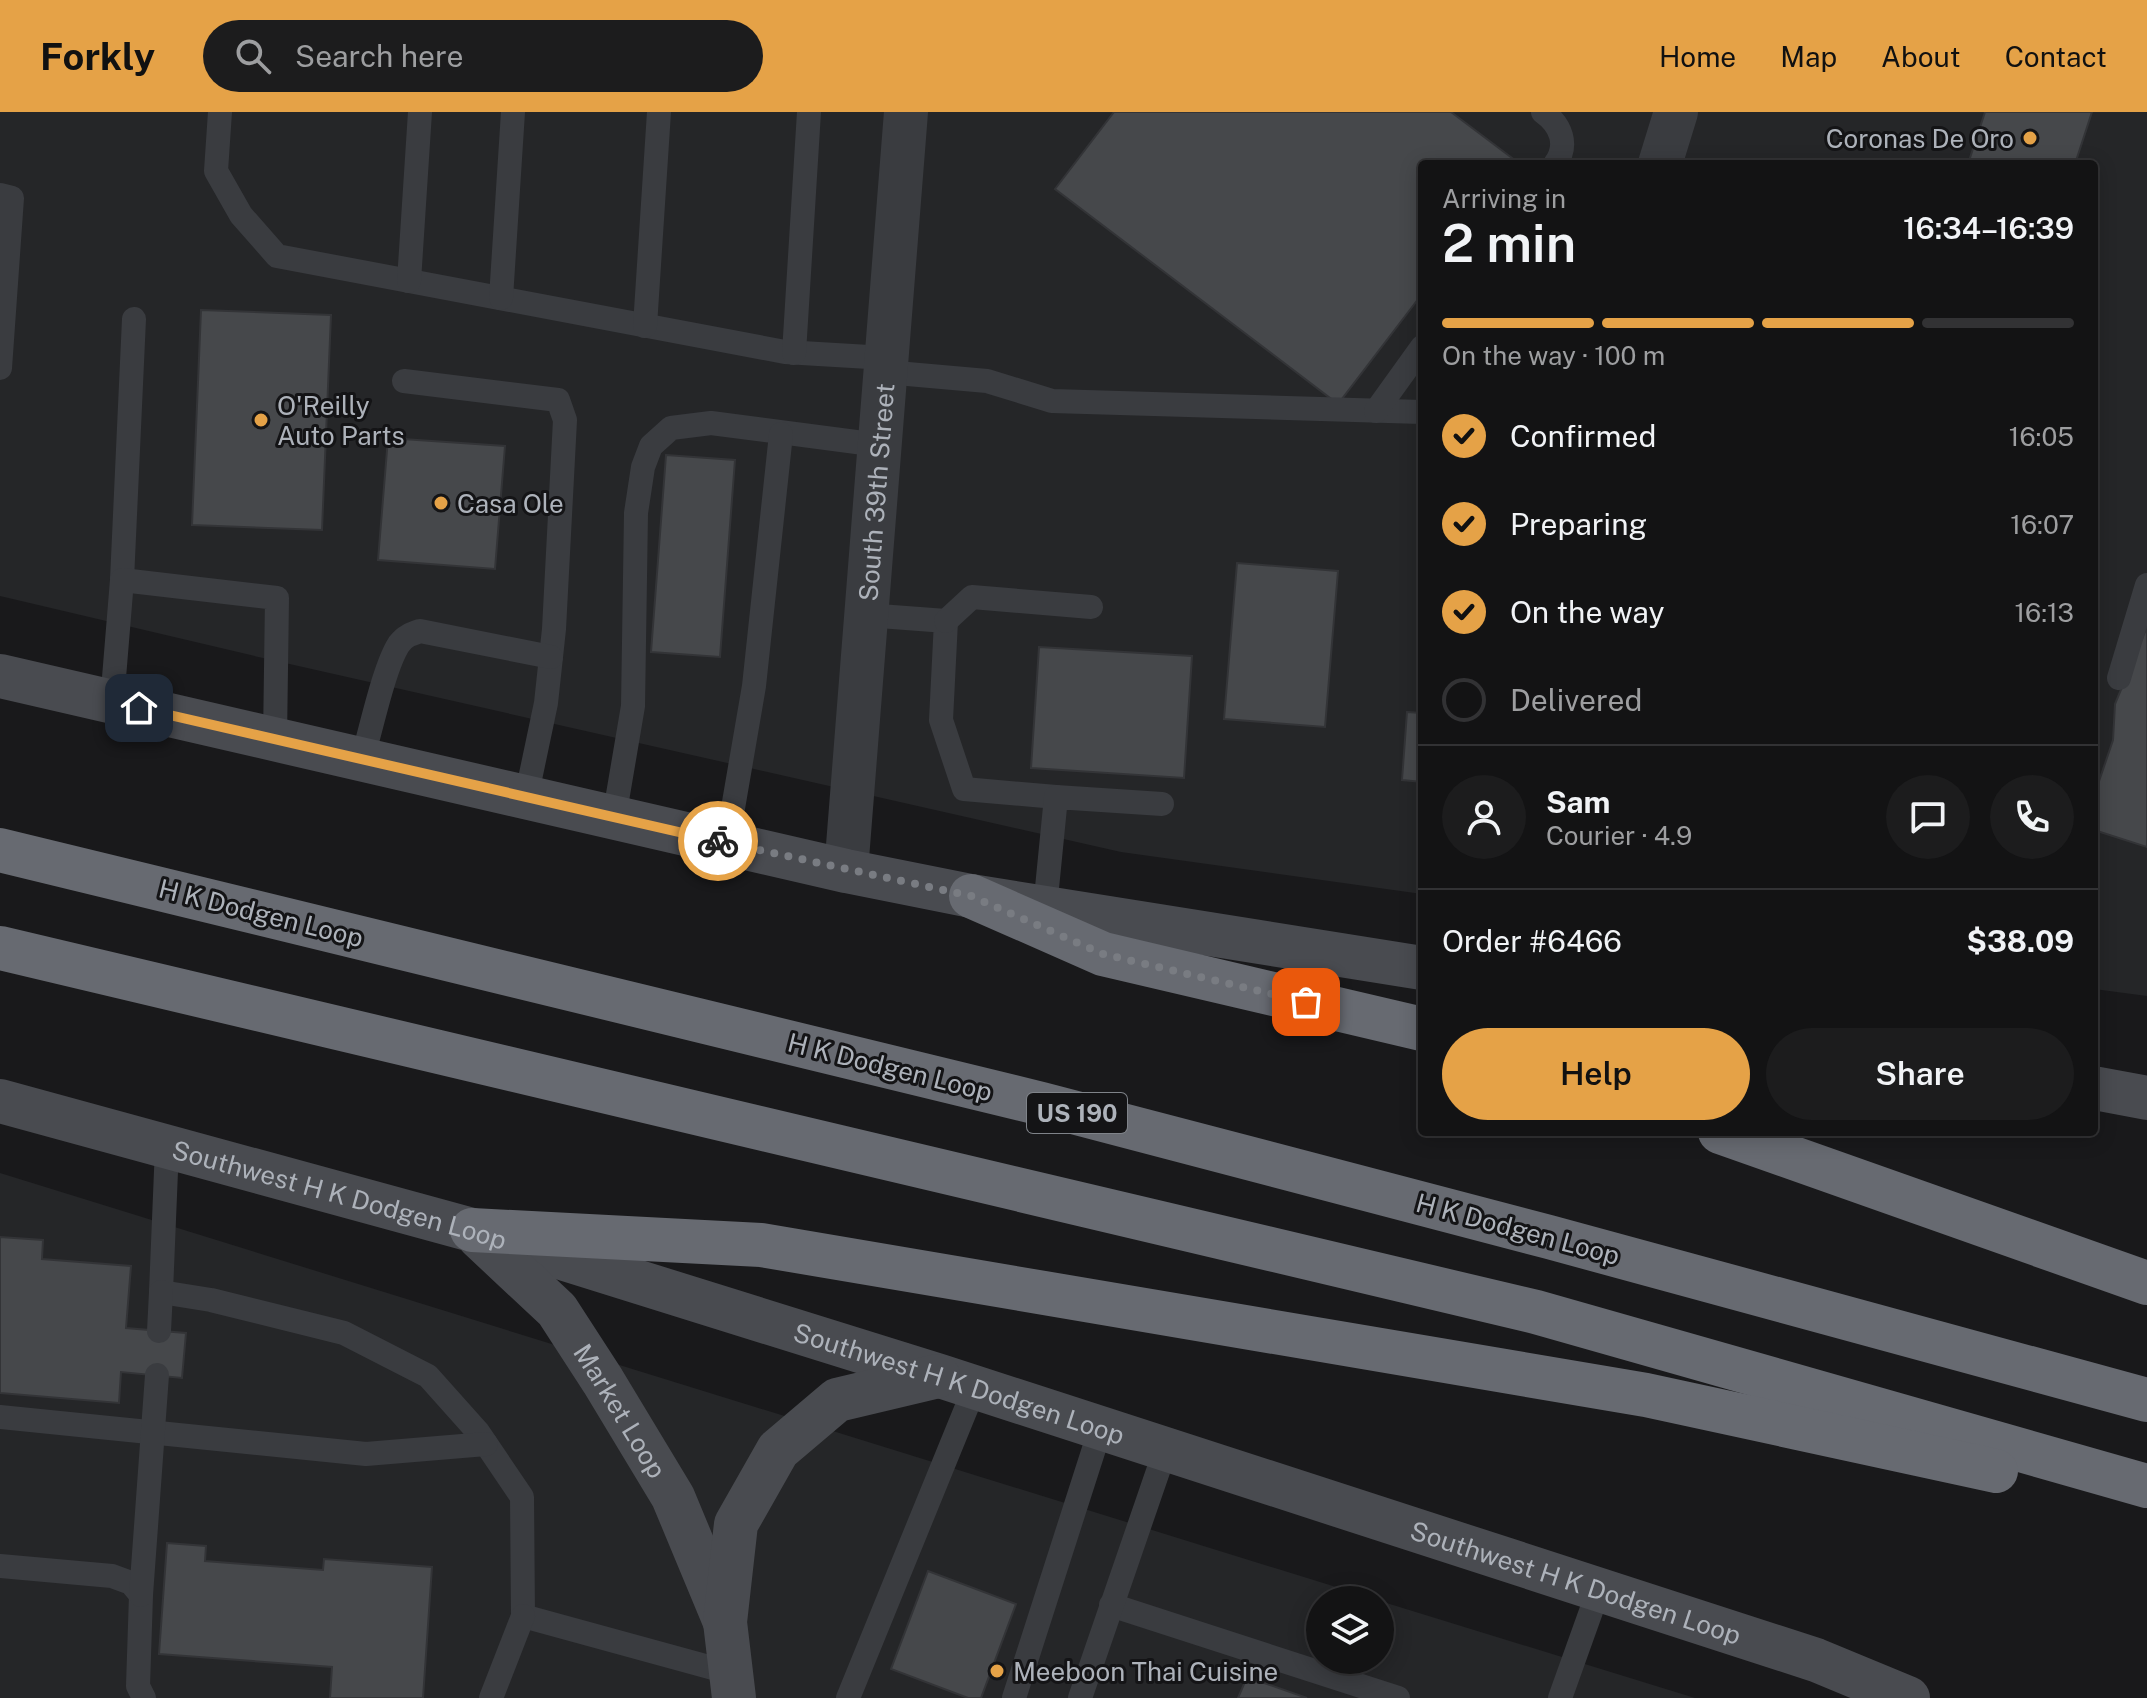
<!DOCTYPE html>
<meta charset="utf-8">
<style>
body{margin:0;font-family:"Public Sans",sans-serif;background:#1c1c1d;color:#f1f3f6;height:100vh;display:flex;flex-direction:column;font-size:30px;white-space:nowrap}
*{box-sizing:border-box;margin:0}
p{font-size:26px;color:#9d9ea0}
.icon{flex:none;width:44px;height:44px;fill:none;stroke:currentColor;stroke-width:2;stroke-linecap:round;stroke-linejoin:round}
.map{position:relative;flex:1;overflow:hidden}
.drawer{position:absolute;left:1418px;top:48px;width:680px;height:976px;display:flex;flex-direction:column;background:#131314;border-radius:8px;box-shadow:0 4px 20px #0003,0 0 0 2px #323234}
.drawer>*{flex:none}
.buttons{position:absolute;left:1306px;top:1474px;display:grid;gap:16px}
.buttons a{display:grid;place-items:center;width:88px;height:88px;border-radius:50%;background:#131314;box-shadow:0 4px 20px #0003,0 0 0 2px #323234;font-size:40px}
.pin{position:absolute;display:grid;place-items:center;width:68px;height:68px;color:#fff;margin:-34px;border-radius:16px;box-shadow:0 4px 12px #0006}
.courier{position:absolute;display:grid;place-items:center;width:80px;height:80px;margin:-40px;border:6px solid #e5a247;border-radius:50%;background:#fff;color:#222;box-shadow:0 2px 10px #0007}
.headline em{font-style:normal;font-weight:600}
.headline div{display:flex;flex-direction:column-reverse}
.headline{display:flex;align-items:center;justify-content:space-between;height:136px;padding:0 24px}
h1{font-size:52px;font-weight:600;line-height:60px}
.bar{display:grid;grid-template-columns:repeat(4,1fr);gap:12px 8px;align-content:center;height:96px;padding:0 24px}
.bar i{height:10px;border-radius:6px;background:#323234}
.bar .active{background:#e5a247}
.bar p{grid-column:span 4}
.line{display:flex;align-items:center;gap:20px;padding:0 24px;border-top:2px solid #323234}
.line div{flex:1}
.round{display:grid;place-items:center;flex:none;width:84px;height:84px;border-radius:42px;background:#1c1c1d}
ol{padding:0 24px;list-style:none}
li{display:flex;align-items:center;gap:24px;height:88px}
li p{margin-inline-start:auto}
li .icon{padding:8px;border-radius:50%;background:#e5a247;color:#111;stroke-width:4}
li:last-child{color:#9d9ea0}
li i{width:44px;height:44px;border:4px solid #323234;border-radius:50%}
.cta{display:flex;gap:16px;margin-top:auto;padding:16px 24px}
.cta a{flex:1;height:92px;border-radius:48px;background:#e5a247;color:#111;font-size:32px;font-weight:600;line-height:92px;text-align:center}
.cta a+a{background:#1c1c1d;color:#f1f3f6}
header{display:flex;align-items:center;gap:48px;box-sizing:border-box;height:112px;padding:0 40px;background:#e5a247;color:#111}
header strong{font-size:38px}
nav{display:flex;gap:44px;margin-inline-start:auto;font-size:28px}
.search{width:560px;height:72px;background:#1c1c1d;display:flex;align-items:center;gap:20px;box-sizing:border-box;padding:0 28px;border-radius:44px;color:#9d9ea0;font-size:30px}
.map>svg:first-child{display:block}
.built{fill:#252628}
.building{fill:#46484b;stroke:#333437;stroke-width:2}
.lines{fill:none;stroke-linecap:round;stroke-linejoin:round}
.lane{stroke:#3a3c40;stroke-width:24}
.street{stroke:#3a3c40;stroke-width:44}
.secondary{stroke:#494b50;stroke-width:44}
.highway{stroke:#676a71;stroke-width:44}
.done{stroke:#797c82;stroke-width:8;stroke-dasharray:0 14.4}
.route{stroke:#e5a247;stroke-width:10}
.poi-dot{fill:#e5a247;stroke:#141416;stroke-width:3}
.labels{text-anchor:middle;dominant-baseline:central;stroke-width:6;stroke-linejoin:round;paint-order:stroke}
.shield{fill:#141416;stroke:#7f8389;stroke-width:2}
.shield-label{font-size:24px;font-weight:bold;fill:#adb2ba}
.poi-label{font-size:26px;fill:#adb2ba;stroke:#141416;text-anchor:start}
.street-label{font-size:26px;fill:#adb2ba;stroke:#141416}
</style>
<header>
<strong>Forkly</strong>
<div class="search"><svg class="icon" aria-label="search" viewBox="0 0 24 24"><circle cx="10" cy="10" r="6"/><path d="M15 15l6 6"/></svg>Search here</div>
<nav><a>Home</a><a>Map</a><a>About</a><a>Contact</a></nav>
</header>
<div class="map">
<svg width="2147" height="1586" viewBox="0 0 2147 1586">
<rect width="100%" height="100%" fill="#19191b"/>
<g class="built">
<polygon points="0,0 2147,0 2147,884 2094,877 2094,52 1422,52 1422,782 1121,740 263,546 0,484"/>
<polygon points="0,1061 1378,1488 1320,1488 1320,1548 1380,1548 1380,1489 1695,1586 0,1586"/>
</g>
<g class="building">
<polygon points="1114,0 1451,0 1520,52 1422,52 1422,182 1338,292 1055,77"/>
<polygon points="1985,0 2092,0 2075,52 1968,52"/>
<polygon points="201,198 331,203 322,418 192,413"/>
<polygon points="388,326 505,334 495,457 378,448"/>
<polygon points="666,343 735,348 720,545 651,540"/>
<polygon points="1237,451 1338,459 1325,615 1224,607"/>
<polygon points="2147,515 2147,735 2094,718 2097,703 2094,702 2094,684 2113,628 2115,592"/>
<polygon points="1039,535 1192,544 1184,666 1031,656"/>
<polygon points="1407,600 1422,601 1422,670 1402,668"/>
<polygon points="0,1125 43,1128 42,1147 131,1154 126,1216 186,1221 182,1266 121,1260 119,1291 0,1281"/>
<polygon points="167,1431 206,1434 205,1449 323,1458 324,1447 432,1455 423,1586 330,1586 332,1555 159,1542"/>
<polygon points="928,1459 1016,1492 981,1586 968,1586 891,1557"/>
<polygon points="1247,1565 1307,1586 1238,1586"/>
</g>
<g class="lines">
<g class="lane">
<polyline points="220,0 216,59 241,103 277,144 785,240 886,246"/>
<path d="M1543,0C1561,13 1569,33 1555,52"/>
<polyline points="0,83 12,86 0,256"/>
<polyline points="409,169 420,0"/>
<polyline points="501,186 513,0"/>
<polyline points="645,214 659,0"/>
<polyline points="794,241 809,0"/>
<polyline points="885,260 987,269 1052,289 1422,300"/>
<polyline points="404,269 558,288 565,308 554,517 546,591 526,686"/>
<polyline points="1376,299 1422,235"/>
<polyline points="122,468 134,207"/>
<polyline points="866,503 946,509 941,608 964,677 1056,685"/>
<polyline points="946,509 972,485 1091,495"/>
<polyline points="2119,566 2147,473"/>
<polyline points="112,590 122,468 277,486 275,627"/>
<path d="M362,648C371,618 384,555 399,532C405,524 411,522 420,519L551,545"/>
<polyline points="614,706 633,594 636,401 643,355 651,334 671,316 711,311 879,333"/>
<polyline points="727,731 754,574 781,322"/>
<polyline points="1045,796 1056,685 1162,692"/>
<polyline points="167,1035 161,1180 211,1188 344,1221 428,1264 478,1320 522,1385 523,1504 731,1561"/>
<polyline points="159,1219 161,1180"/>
<polyline points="0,1305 366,1342 486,1332"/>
<polyline points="0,1454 112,1464 131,1471 141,1483 138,1574 144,1586"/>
<polyline points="141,1483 157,1263"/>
<polyline points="1111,1493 1398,1586"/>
<polyline points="491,1586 523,1504"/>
<polyline points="848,1586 975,1275"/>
<polyline points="1014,1586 1101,1315"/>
<polyline points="1080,1586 1166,1336"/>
<polyline points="1560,1586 1599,1477"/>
</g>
<g class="street">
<polyline points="1660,52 1676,0"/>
<path id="s1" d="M846,759L906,0"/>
</g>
<g class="secondary">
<polyline points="0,564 846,759 971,784 1422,856"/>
<polyline points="2094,976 2147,986"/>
<path id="s2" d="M0,989L472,1118L940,1264L1816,1548L1908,1586"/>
<path id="s3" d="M479,1125L557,1198L603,1269L673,1385L725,1510"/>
<polyline points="734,1586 725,1510 736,1412 778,1338 837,1288 938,1264"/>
</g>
<g class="highway">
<polyline points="0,738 1042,992 1549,1125 2147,1288"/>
<polyline points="971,784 1103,842 1422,917"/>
<polyline points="0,836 1536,1200 2147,1374"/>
<polyline points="1720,1020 2147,1171"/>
<polyline points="472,1118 761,1133 1646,1283 1996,1359"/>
</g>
</g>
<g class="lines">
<polyline class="done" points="718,729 971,784 1103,842 1306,890"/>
<polyline class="route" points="139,596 718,729"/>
</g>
<g class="poi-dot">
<circle cx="2030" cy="26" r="8"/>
<circle cx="261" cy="308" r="8"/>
<circle cx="441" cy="391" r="8"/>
<circle cx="997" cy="1559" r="8"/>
</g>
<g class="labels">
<rect class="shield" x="1027" y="981" width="100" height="40" rx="6"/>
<g class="shield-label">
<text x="1077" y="1001">US 190</text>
</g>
<g class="poi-label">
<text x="2014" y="26" text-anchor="end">Coronas De Oro</text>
<text x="277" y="293">O'Reilly<tspan x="277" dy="30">Auto Parts</tspan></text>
<text x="457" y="391">Casa Ole</text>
<text x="1013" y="1559">Meeboon Thai Cuisine</text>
</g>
<g class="street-label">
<text stroke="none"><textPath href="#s1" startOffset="380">South 39th Street</textPath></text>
<text transform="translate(261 801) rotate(14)">H K Dodgen Loop</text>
<text transform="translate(890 955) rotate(14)">H K Dodgen Loop</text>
<text stroke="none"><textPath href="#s2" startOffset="352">Southwest H K Dodgen Loop</textPath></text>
<text transform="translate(1518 1117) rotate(15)">H K Dodgen Loop</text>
<text stroke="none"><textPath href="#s2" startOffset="1000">Southwest H K Dodgen Loop</textPath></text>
<text stroke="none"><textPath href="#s3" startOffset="226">Market Loop</textPath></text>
<text stroke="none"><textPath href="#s2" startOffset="1648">Southwest H K Dodgen Loop</textPath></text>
</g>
</g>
</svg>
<div class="buttons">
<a><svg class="icon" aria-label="layers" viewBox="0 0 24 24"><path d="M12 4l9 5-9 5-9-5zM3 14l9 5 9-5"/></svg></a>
</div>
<div class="pin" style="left:1306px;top:890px;background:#ea580c"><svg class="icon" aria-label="bag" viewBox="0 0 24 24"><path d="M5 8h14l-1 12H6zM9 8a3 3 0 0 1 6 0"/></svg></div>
<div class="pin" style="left:139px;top:596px;background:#1f2937"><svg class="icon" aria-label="home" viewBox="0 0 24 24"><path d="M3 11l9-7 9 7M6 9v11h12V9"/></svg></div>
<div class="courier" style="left:718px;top:729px"><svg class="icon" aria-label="bike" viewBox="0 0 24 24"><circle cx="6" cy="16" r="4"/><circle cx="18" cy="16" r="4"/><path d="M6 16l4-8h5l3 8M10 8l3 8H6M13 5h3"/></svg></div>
<section class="drawer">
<div class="headline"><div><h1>2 min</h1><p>Arriving in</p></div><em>16:34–16:39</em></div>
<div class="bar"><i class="active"></i><i class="active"></i><i class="active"></i><i></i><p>On the way · 100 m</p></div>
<ol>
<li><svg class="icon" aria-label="check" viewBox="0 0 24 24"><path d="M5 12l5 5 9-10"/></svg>Confirmed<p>16:05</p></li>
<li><svg class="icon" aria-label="check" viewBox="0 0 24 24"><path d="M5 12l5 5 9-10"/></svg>Preparing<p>16:07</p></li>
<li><svg class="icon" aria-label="check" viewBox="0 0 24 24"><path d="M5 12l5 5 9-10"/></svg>On the way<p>16:13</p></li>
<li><i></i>Delivered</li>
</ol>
<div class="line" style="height:144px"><a class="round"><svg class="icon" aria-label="person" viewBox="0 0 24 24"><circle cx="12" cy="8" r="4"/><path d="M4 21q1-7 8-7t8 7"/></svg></a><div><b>Sam</b><p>Courier · 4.9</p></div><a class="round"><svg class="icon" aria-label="chat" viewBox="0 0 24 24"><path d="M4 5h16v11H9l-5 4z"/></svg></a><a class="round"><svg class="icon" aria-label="phone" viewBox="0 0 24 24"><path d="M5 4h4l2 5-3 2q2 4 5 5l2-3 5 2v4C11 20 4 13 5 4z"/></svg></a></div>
<div class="line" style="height:104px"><div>Order #6466</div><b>$38.09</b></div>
<div class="cta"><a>Help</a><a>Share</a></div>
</section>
</div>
